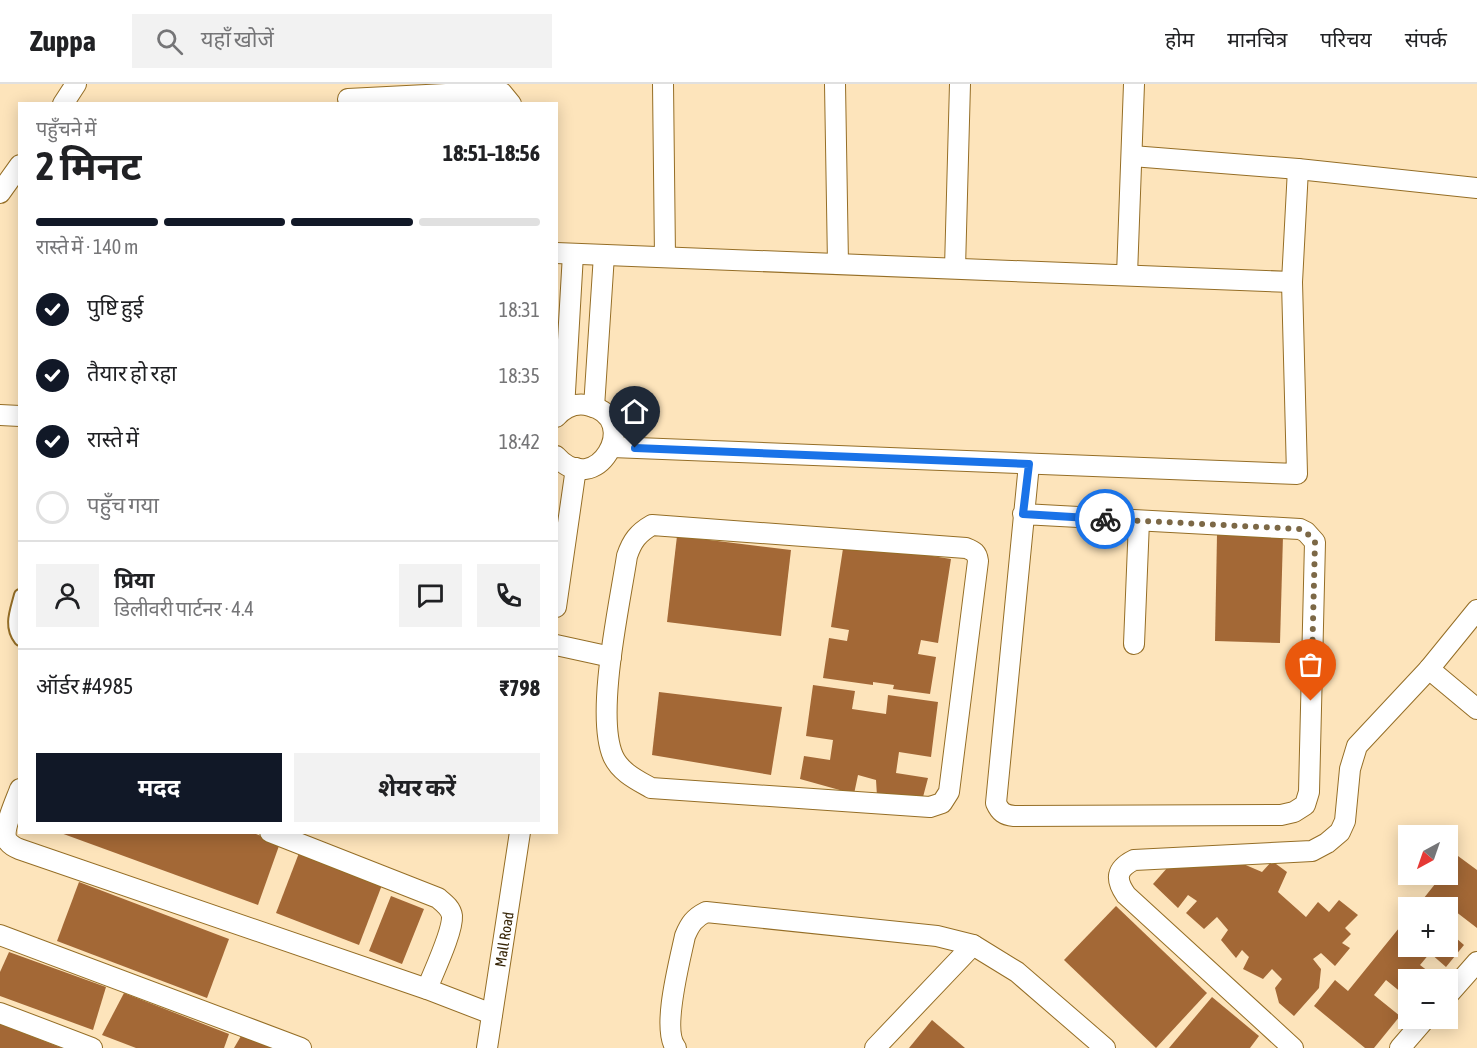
<!DOCTYPE html>
<html lang="hi">
<meta charset="utf-8">
<style>
body{margin:0;font-family:"Asap Condensed","Noto Sans Devanagari",sans-serif;background:#f2f2f2;color:#202124;height:100vh;display:flex;flex-direction:column;font-size:22px;white-space:nowrap}
*{box-sizing:border-box;margin:0}
p{font-size:20px;color:#757577}
.icon{flex:none;width:33px;height:33px;fill:none;stroke:currentColor;stroke-width:2;stroke-linecap:round;stroke-linejoin:round}
.map{position:relative;flex:1;overflow:hidden}
.drawer{position:absolute;left:18px;top:18px;width:540px;height:732px;display:flex;flex-direction:column;background:#fff;border-radius:0px;box-shadow:0 3px 15px #0003}
.drawer>*{flex:none}
.needle{width:39px;rotate:220deg}
.tools{position:absolute;left:1398px;top:741px;display:grid;gap:12px}
.tools a{display:grid;place-items:center;width:60px;height:60px;border-radius:0px;background:#fff;box-shadow:0 3px 15px #0003;font-size:30px}
.pin{position:absolute;display:grid;place-items:center;width:51px;height:51px;color:#fff;margin:-62px -26px;border-radius:50% 50% 50% 0;rotate:-45deg;box-shadow:0 0 6px #0007}
.pin .icon{rotate:45deg}
.courier{position:absolute;display:grid;place-items:center;width:60px;height:60px;margin:-30px;border:4px solid #1a73e8;border-radius:50%;background:#fff;color:#222;box-shadow:0 2px 8px #0007}
.summary em{font-style:normal;font-weight:700}
.summary div{display:flex;flex-direction:column-reverse}
.summary{display:flex;align-items:center;justify-content:space-between;height:102px;padding:0 18px}
h1{font-size:39px;font-weight:700;line-height:45px}
.bar{display:grid;grid-template-columns:repeat(4,1fr);gap:9px 6px;align-content:center;height:72px;padding:0 18px}
.bar i{height:8px;border-radius:4px;background:#e0e0e0}
.bar .on{background:#111827}
.bar p{grid-column:span 4}
.line{display:flex;align-items:center;gap:15px;padding:0 18px;border-top:2px solid #e0e0e0}
.line div{flex:1}
.round{display:grid;place-items:center;flex:none;width:63px;height:63px;border-radius:0px;background:#f2f2f2}
ol{padding:0 18px;list-style:none}
li{display:flex;align-items:center;gap:18px;height:66px}
li p{margin-inline-start:auto}
li .icon{padding:6px;border-radius:50%;background:#111827;color:#fff;stroke-width:4}
li:last-child{color:#757577}
li i{width:33px;height:33px;border:3px solid #e0e0e0;border-radius:50%}
.action{display:flex;gap:12px;margin-top:auto;padding:12px 18px}
.action a{flex:1;height:69px;border-radius:0px;background:#111827;color:#fff;font-size:24px;font-weight:700;line-height:69px;text-align:center}
.action a+a{background:#f2f2f2;color:#202124}
header{display:flex;align-items:center;gap:36px;box-sizing:border-box;height:84px;padding:0 30px;background:#fff;border-bottom:2px solid #e0e0e0}
header strong{font-size:28px}
nav{display:flex;gap:33px;margin-inline-start:auto;font-size:21px}
.search{width:420px;height:54px;background:#f2f2f2;display:flex;align-items:center;gap:15px;box-sizing:border-box;padding:0 21px;border-radius:0px;color:#757577;font-size:22px}
.map>svg:first-child{display:block}
.building{fill:#a36836}
.lines{fill:none;stroke-linecap:round;stroke-linejoin:round}
.lane-casing{stroke:#956e26;stroke-width:14}
.street-casing{stroke:#956e26;stroke-width:22}
.lane{stroke:#fff;stroke-width:10}
.street{stroke:#fff;stroke-width:20}
.done{stroke:#7c6846;stroke-width:6;stroke-dasharray:0 10.8}
.route{stroke:#1a73e8;stroke-width:8}
.labels{text-anchor:middle;dominant-baseline:central;stroke-width:4.5;stroke-linejoin:round;paint-order:stroke}
.street-label{font-size:15px;fill:#362507;stroke:#fcf3e6}
</style>
<header>
<strong>Zuppa</strong>
<div class="search"><svg class="icon" aria-label="search" viewBox="0 0 24 24"><circle cx="10" cy="10" r="6"/><path d="M15 15l6 6"/></svg>यहाँ खोजें</div>
<nav><a>होम</a><a>मानचित्र</a><a>परिचय</a><a>संपर्क</a></nav>
</header>
<div class="map">
<svg width="1477" height="964" viewBox="0 0 1477 964">
<rect width="100%" height="100%" fill="#fde4bb"/>
<g class="building">
<polygon points="1217,451 1283,452 1280,559 1215,557"/>
<polygon points="677,452 791,466 781,552 667,538"/>
<polygon points="844,458 951,475 938,559 921,556 918,570 936,573 930,610 893,605 894,601 873,598 873,601 823,594 829,554 847,557 849,546 831,543"/>
<polygon points="813,601 855,607 852,625 886,630 888,611 938,618 931,673 899,668 896,689 928,694 923,713 877,712 876,696 858,691 854,710 800,695 804,672 830,676 833,656 806,652"/>
<polygon points="659,608 782,623 771,691 652,671"/>
<polygon points="58,748 251,748 280,759 258,821"/>
<polygon points="299,769 382,801 359,861 276,829"/>
<polygon points="1458,772 1477,786 1477,844 1451,824 1448,828 1448,824 1416,824 1443,790 1448,790 1448,785"/>
<polygon points="1227,773 1262,788 1272,777 1287,788 1278,808 1306,833 1318,818 1329,828 1339,816 1358,831 1345,844 1351,850 1342,859 1350,864 1335,882 1321,869 1313,875 1321,885 1319,904 1294,932 1279,919 1275,904 1282,895 1272,885 1263,895 1243,885 1249,873 1242,866 1236,874 1221,856 1228,846 1217,833 1204,845 1186,829 1197,817 1188,811 1178,824 1153,800 1175,775 1218,782"/>
<polygon points="79,798 229,855 207,914 57,857"/>
<polygon points="391,812 424,825 402,880 369,867"/>
<polygon points="1116,822 1207,909 1156,964 1064,876"/>
<polygon points="1408,833 1408,862 1448,862 1448,847 1464,861 1446,883 1430,869 1420,881 1437,894 1408,896 1408,914 1386,896 1374,911 1400,932 1374,964 1365,964 1314,922 1335,896 1348,907"/>
<polygon points="9,868 106,903 93,946 0,912 0,888"/>
<polygon points="124,909 229,950 224,964 136,964 102,951"/>
<polygon points="1212,913 1259,952 1250,964 1169,964"/>
<polygon points="932,936 965,964 909,964"/>
<polygon points="0,940 62,964 0,964"/>
<polygon points="241,952 272,964 234,964"/>
</g>
<g class="lines">
<g class="lane-casing">
<path id="lane" d="M20,511C16,527 9,542 20,556"/>
</g>
<g class="street-casing">
<g id="street">
<polyline points="663,0 665,173"/>
<polyline points="835,0 838,180"/>
<polyline points="348,15 485,8 502,9 511,20"/>
<polyline points="63,20 76,0"/>
<polyline points="1132,72 1298,85 1477,104"/>
<polyline points="0,109 20,81"/>
<polyline points="556,169 1292,198"/>
<polyline points="955,184 960,0"/>
<polyline points="1127,191 1134,0"/>
<polyline points="594,323 604,171"/>
<polyline points="564,325 573,170"/>
<polyline points="0,331 20,332"/>
<path d="M556,333C565,323 577,318 590,322C643,335 596,417 556,372"/>
<polyline points="612,363 1297,390 1292,198 1298,85"/>
<path d="M1023,430L1300,445L1306,448L1315,458L1309,708L1305,721L1294,728L1281,731L1014,732C1004,731 1000,728 996,719L1029,380"/>
<path d="M652,441L966,464C974,467 977,469 978,477L949,708L942,719L930,723L651,704C637,696 620,688 613,672C595,630 620,519 627,472C632,457 638,449 652,441Z"/>
<polyline points="556,523 576,384"/>
<polyline points="1134,560 1139,437"/>
<polyline points="556,561 611,573"/>
<polyline points="1429,585 1477,625"/>
<path d="M20,705C16,716 2,746 7,756C10,761 14,763 19,765L427,905L492,930"/>
<path d="M270,748L438,814C444,819 451,824 452,832C453,848 433,889 427,905"/>
<polyline points="0,851 301,964"/>
<polyline points="1448,911 1477,878"/>
<polyline points="0,929 92,964"/>
<path id="s1" d="M487,964L520,748"/>
<path d="M676,964C661,946 680,876 685,852C690,840 694,834 706,828L937,852L973,861L1017,888L1105,964"/>
<polyline points="875,964 973,861"/>
<path d="M1293,964L1126,811C1115,795 1116,785 1134,776L1312,767L1327,759L1340,748L1345,737L1350,685L1357,662L1429,585L1477,526"/>
<polyline points="1400,964 1426,934"/>
</g>
</g>
<use href="#lane" class="lane"/>
<use href="#street" class="street"/>
</g>
<g class="lines">
<polyline class="done" points="1105,435 1300,445 1306,448 1315,458 1311,617"/>
<polyline class="route" points="635,364 1029,380 1023,430 1105,435"/>
</g>
<g class="labels">
<g class="street-label">
<text stroke="none"><textPath href="#s1" startOffset="110">Mall Road</textPath></text>
</g>
</g>
</svg>
<div class="tools">
<a><svg class="needle" viewBox="-14 -14 28 28"><path d="M0-13l5 13h-10z" fill="#e53935"/><path d="M0 13l5-13h-10z" fill="#757577"/></svg></a>
<a>+</a>
<a>−</a>
</div>
<div class="pin" style="left:1311px;top:617px;background:#ea580c"><svg class="icon" aria-label="bag" viewBox="0 0 24 24"><path d="M5 8h14l-1 12H6zM9 8a3 3 0 0 1 6 0"/></svg></div>
<div class="pin" style="left:635px;top:364px;background:#1f2937"><svg class="icon" aria-label="home" viewBox="0 0 24 24"><path d="M3 11l9-7 9 7M6 9v11h12V9"/></svg></div>
<div class="courier" style="left:1105px;top:435px"><svg class="icon" aria-label="bike" viewBox="0 0 24 24"><circle cx="6" cy="16" r="4"/><circle cx="18" cy="16" r="4"/><path d="M6 16l4-8h5l3 8M10 8l3 8H6M13 5h3"/></svg></div>
<section class="drawer">
<div class="summary"><div><h1>2 मिनट</h1><p>पहुँचने में</p></div><em>18:51–18:56</em></div>
<div class="bar"><i class="on"></i><i class="on"></i><i class="on"></i><i></i><p>रास्ते में · 140 m</p></div>
<ol>
<li><svg class="icon" aria-label="check" viewBox="0 0 24 24"><path d="M5 12l5 5 9-10"/></svg>पुष्टि हुई<p>18:31</p></li>
<li><svg class="icon" aria-label="check" viewBox="0 0 24 24"><path d="M5 12l5 5 9-10"/></svg>तैयार हो रहा<p>18:35</p></li>
<li><svg class="icon" aria-label="check" viewBox="0 0 24 24"><path d="M5 12l5 5 9-10"/></svg>रास्ते में<p>18:42</p></li>
<li><i></i>पहुँच गया</li>
</ol>
<div class="line" style="height:108px"><a class="round"><svg class="icon" aria-label="person" viewBox="0 0 24 24"><circle cx="12" cy="8" r="4"/><path d="M4 21q1-7 8-7t8 7"/></svg></a><div><b>प्रिया</b><p>डिलीवरी पार्टनर · 4.4</p></div><a class="round"><svg class="icon" aria-label="chat" viewBox="0 0 24 24"><path d="M4 5h16v11H9l-5 4z"/></svg></a><a class="round"><svg class="icon" aria-label="phone" viewBox="0 0 24 24"><path d="M5 4h4l2 5-3 2q2 4 5 5l2-3 5 2v4C11 20 4 13 5 4z"/></svg></a></div>
<div class="line" style="height:78px"><div>ऑर्डर #4985</div><b>₹798</b></div>
<div class="action"><a>मदद</a><a>शेयर करें</a></div>
</section>
</div>
